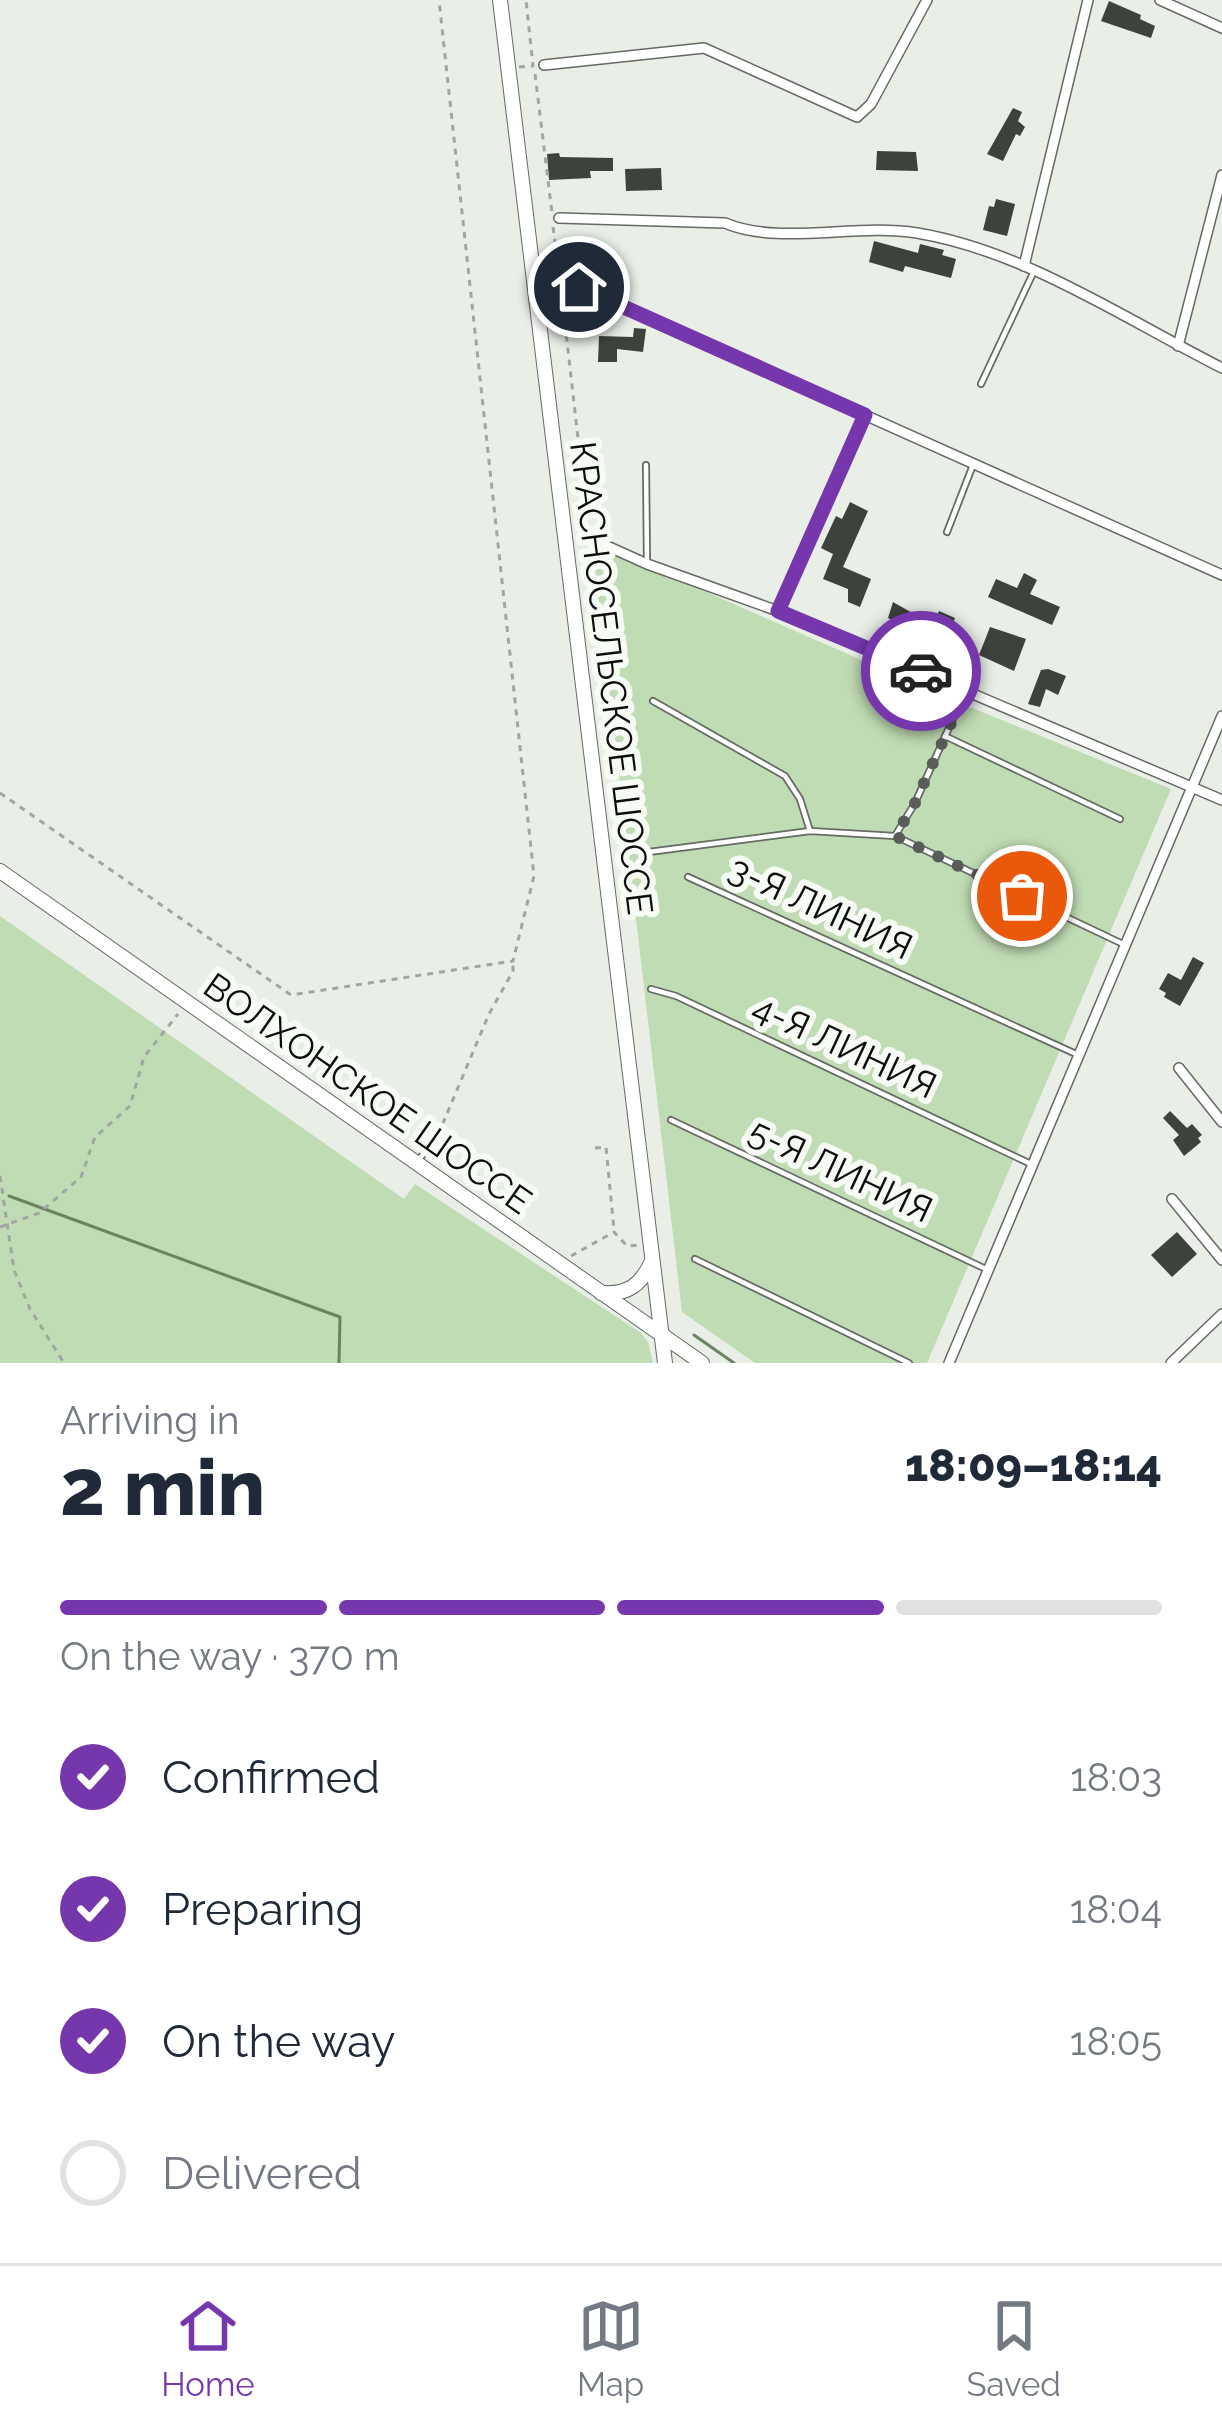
<!DOCTYPE html>
<meta charset="utf-8">
<style>
body{margin:0;font-family:Raleway,sans-serif;background:#f6f6f7;color:#1f2937;height:100vh;display:flex;flex-direction:column;font-size:45px;white-space:nowrap}
*{box-sizing:border-box;margin:0}
p{font-size:39px;color:#747a83}
.icon{flex:none;width:66px;height:66px;fill:none;stroke:currentColor;stroke-width:2;stroke-linecap:round;stroke-linejoin:round}
.map{position:relative;height:1363px;overflow:hidden}
.drawer{display:flex;flex-direction:column;background:#fff;flex:1}
.drawer>*{flex:none}
.pin{position:absolute;display:grid;place-items:center;width:102px;height:102px;color:#fff;margin:-51px;border:6px solid #fff;border-radius:50%;box-shadow:0 3px 12px #0007}
.courier{position:absolute;display:grid;place-items:center;width:120px;height:120px;margin:-60px;border:9px solid #7637ad;border-radius:50%;background:#fff;color:#222;box-shadow:0 3px 15px #0007}
.headline em{font-style:normal;font-weight:800}
.headline div{display:flex;flex-direction:column-reverse}
.headline{display:flex;align-items:center;justify-content:space-between;height:204px;padding:0 60px}
h1{font-size:78px;font-weight:800;line-height:90px}
.bar{display:grid;grid-template-columns:repeat(4,1fr);gap:18px 12px;align-content:center;height:144px;padding:0 60px}
.bar i{height:15px;border-radius:9px;background:#e0e1e3}
.bar .active{background:#7637ad}
.bar p{grid-column:span 4}
ol{padding:0 60px;list-style:none}
li{display:flex;align-items:center;gap:36px;height:132px}
li p{margin-inline-start:auto}
li .icon{padding:12px;border-radius:50%;background:#7637ad;color:#fff;stroke-width:4}
li:last-child{color:#747a83}
li i{width:66px;height:66px;border:6px solid #e0e1e3;border-radius:50%}
.menu{display:flex;justify-content:space-around;align-items:center;height:168px;border-top:3px solid #e0e1e3;background:#fff;font-size:33px;color:#747a83}
.menu a{display:grid;justify-items:center;gap:6px}
.menu .active{color:#7637ad}
.map>svg:first-child{display:block}
.green{fill:#c0dcb4}
.lines{fill:none;stroke-linecap:round;stroke-linejoin:round}
.stream{stroke:#6b8360;stroke-width:3}
.building{fill:#3e423c}
.service-casing{stroke:#656a64;stroke-width:8}
.minor-casing{stroke:#656a64;stroke-width:12}
.secondary-casing{stroke:#656a64;stroke-width:16}
.path{stroke:#a2a6a0;stroke-width:3;stroke-dasharray:6 6;stroke-linecap:butt}
.service{stroke:#fff;stroke-width:4.5}
.minor{stroke:#fff;stroke-width:9}
.secondary{stroke:#fff;stroke-width:14}
.done{stroke:#595c58;stroke-width:12;stroke-dasharray:0 21.6}
.route{stroke:#7637ad;stroke-width:15}
.labels{text-anchor:middle;dominant-baseline:central;stroke-width:12;stroke-linejoin:round;paint-order:stroke}
.street-label{font-size:36px;fill:#0c0d0b;stroke:#f6fbf4}
</style>
<div class="map">
<svg width="1222" height="1363" viewBox="0 0 1222 1363">
<rect width="100%" height="100%" fill="#e9eee7"/>
<g class="green">
<polygon points="592,542 960,703 1171,789 927,1363 755,1363 682,1312"/>
<polygon points="0,916 404,1199 415,1184 641,1333 648,1342 653,1363 0,1363"/>
</g>
<g class="lines">
<g class="stream">
<polyline points="9,1196 340,1317 339,1363"/>
<polyline points="694,1335 734,1363"/>
</g>
</g>
<g class="building">
<polygon points="1109,1 1141,15 1140,19 1155,26 1151,38 1101,21"/>
<polygon points="1013,108 1022,112 1018,121 1025,127 1020,136 1016,134 1003,161 987,154"/>
<polygon points="877,151 916,152 918,171 876,170"/>
<polygon points="559,153 560,157 613,158 613,171 590,171 591,178 549,180 547,154"/>
<polygon points="661,168 662,190 626,191 625,169"/>
<polygon points="996,199 1015,204 1007,236 983,230 989,206 994,207"/>
<polygon points="874,241 918,253 920,244 944,250 942,255 956,259 951,278 905,266 903,272 869,262"/>
<polygon points="634,328 646,329 643,352 617,349 617,362 598,362 599,336 633,337"/>
<polygon points="850,502 868,511 843,567 871,579 860,607 848,602 848,589 823,579 833,554 821,548 836,516 842,519"/>
<polygon points="1024,573 1037,580 1030,594 1060,607 1052,625 988,597 996,579 1017,588"/>
<polygon points="893,602 923,619 925,615 936,619 939,611 955,618 943,645 888,618"/>
<polygon points="990,627 1026,639 1014,671 979,655"/>
<polygon points="1048,669 1066,676 1058,695 1046,689 1040,707 1028,704 1041,670"/>
<polygon points="1193,957 1204,963 1180,1006 1164,997 1166,993 1159,989 1168,973 1181,980"/>
<polygon points="1170,1111 1187,1128 1192,1124 1202,1135 1198,1138 1201,1142 1184,1156 1173,1140 1179,1135 1163,1118"/>
<polygon points="1177,1232 1197,1254 1172,1277 1151,1255"/>
</g>
<g class="lines">
<g class="service-casing">
<g id="service">
<polyline points="981,384 1034,271"/>
<polyline points="646,465 647,564"/>
<polyline points="947,532 973,465"/>
<polyline points="778,611 863,419"/>
<polyline points="653,701 785,776 800,799 810,831"/>
<polyline points="945,736 1120,819"/>
<polyline points="895,836 915,803 966,690"/>
<polyline points="641,853 810,831 895,836 1125,945"/>
<polyline points="688,877 1076,1054"/>
<polyline points="651,989 676,996 1033,1165"/>
<polyline points="671,1120 988,1270"/>
<polyline points="420,1158 435,1140"/>
<polyline points="695,1259 909,1363"/>
</g>
</g>
<g class="minor-casing">
<g id="minor">
<polyline points="1160,0 1222,28"/>
<polyline points="544,65 704,48 857,117 871,104 927,0"/>
<path d="M559,218L725,223C779,246 855,223 917,233C1025,251 1125,319 1222,368"/>
<polyline points="1024,266 1088,0"/>
<polyline points="579,287 1222,575"/>
<polyline points="1178,346 1222,175"/>
<polyline points="596,541 647,564 778,611 1222,800"/>
<polyline points="1179,1068 1222,1122"/>
<polyline points="1172,1199 1222,1260"/>
<polyline points="949,1363 1222,716"/>
<polyline points="1171,1363 1222,1314"/>
</g>
</g>
<g class="secondary-casing">
<g id="secondary">
<polyline points="500,0 665,1363"/>
<polyline points="0,871 702,1363"/>
<path d="M601,1293C628,1295 641,1285 652,1261"/>
</g>
</g>
<g class="path">
<polyline points="519,67 533,66 526,0"/>
<polyline points="535,74 552,213"/>
<polyline points="553,227 561,288 568,288"/>
<polyline points="561,288 589,536"/>
<polyline points="0,793 291,995 513,961 534,876 439,0"/>
<polyline points="438,1135 489,1014 513,971 513,963"/>
<polyline points="595,1148 606,1147 614,1230"/>
<polyline points="0,1176 14,1270 30,1309 64,1363"/>
<polyline points="0,1227 39,1213 81,1177 95,1137 130,1106 144,1057 178,1014"/>
<polyline points="571,1256 614,1232 627,1246 639,1245"/>
</g>
<use href="#service" class="service"/>
<use href="#minor" class="minor"/>
<use href="#secondary" class="secondary"/>
</g>
<g class="lines">
<polyline class="done" points="921,671 966,690 915,803 895,836 1022,896"/>
<polyline class="route" points="579,287 865,415 778,611 921,671"/>
</g>
<g class="labels">
<g class="street-label">
<text transform="translate(612 678) rotate(83)">КРАСНОСЕЛЬСКОЕ ШОССЕ</text>
<text transform="translate(821 907) rotate(25)">3-Я ЛИНИЯ</text>
<text transform="translate(845 1046) rotate(25)">4-Я ЛИНИЯ</text>
<text transform="translate(368 1093) rotate(35)">ВОЛХОНСКОЕ ШОССЕ</text>
<text transform="translate(841 1170) rotate(25)">5-Я ЛИНИЯ</text>
</g>
</g>
</svg>
<div class="pin" style="left:1022px;top:896px;background:#ea580c"><svg class="icon" aria-label="bag" viewBox="0 0 24 24"><path d="M5 8h14l-1 12H6zM9 8a3 3 0 0 1 6 0"/></svg></div>
<div class="pin" style="left:579px;top:287px;background:#1f2937"><svg class="icon" aria-label="home" viewBox="0 0 24 24"><path d="M3 11l9-7 9 7M6 9v11h12V9"/></svg></div>
<div class="courier" style="left:921px;top:671px"><svg class="icon" aria-label="car" viewBox="0 0 24 24"><path d="M5 17H2v-5l4-1 3-4h7l3 4 3 1v5h-3M9 17h6M6 11h13"/><circle cx="7" cy="17" r="2"/><circle cx="17" cy="17" r="2"/></svg></div>
</div>
<section class="drawer">
<div class="headline"><div><h1>2 min</h1><p>Arriving in</p></div><em>18:09–18:14</em></div>
<div class="bar"><i class="active"></i><i class="active"></i><i class="active"></i><i></i><p>On the way · 370 m</p></div>
<ol>
<li><svg class="icon" aria-label="check" viewBox="0 0 24 24"><path d="M5 12l5 5 9-10"/></svg>Confirmed<p>18:03</p></li>
<li><svg class="icon" aria-label="check" viewBox="0 0 24 24"><path d="M5 12l5 5 9-10"/></svg>Preparing<p>18:04</p></li>
<li><svg class="icon" aria-label="check" viewBox="0 0 24 24"><path d="M5 12l5 5 9-10"/></svg>On the way<p>18:05</p></li>
<li><i></i>Delivered</li>
</ol>
</section>
<nav class="menu">
<a class="active"><svg class="icon" aria-label="home" viewBox="0 0 24 24"><path d="M3 11l9-7 9 7M6 9v11h12V9"/></svg>Home</a>
<a><svg class="icon" aria-label="map" viewBox="0 0 24 24"><path d="M3 6l6-2 6 2 6-2v14l-6 2-6-2-6 2zM9 4v14M15 6v14"/></svg>Map</a>
<a><svg class="icon" aria-label="saved" viewBox="0 0 24 24"><path d="M7 4h10v16l-5-4-5 4z"/></svg>Saved</a>
</nav>
